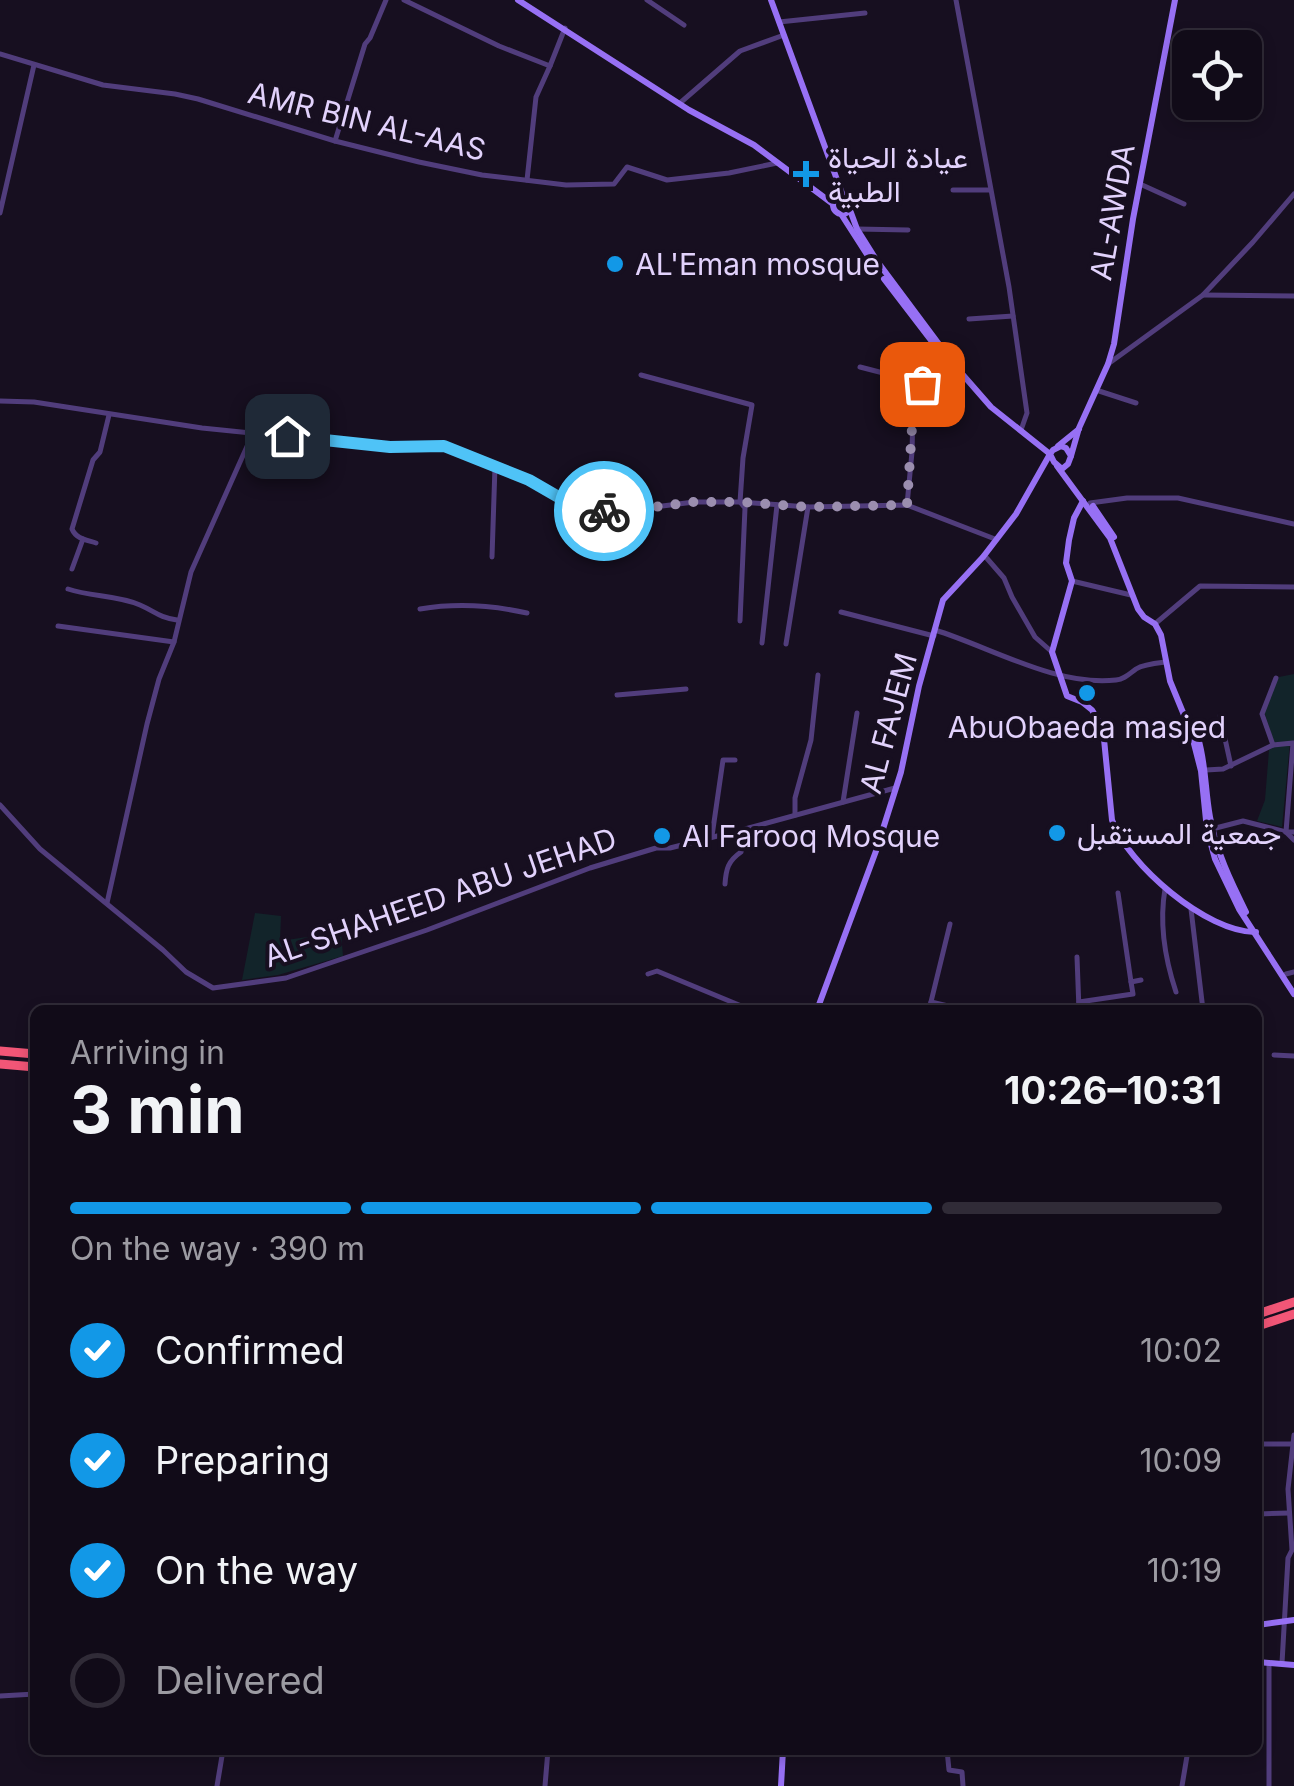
<!DOCTYPE html>
<meta charset="utf-8">
<style>
body{margin:0;font-family:Inter,Vazirmatn,sans-serif;background:#1e1925;color:#f1f3f6;height:100vh;display:flex;flex-direction:column;font-size:38px;white-space:nowrap}
*{box-sizing:border-box;margin:0}
p{font-size:32px;color:#9c9ba2}
.icon{flex:none;width:55px;height:55px;fill:none;stroke:currentColor;stroke-width:2;stroke-linecap:round;stroke-linejoin:round}
.map{position:relative;flex:1;overflow:hidden}
.sheet{position:absolute;left:30px;top:1005px;width:1232px;height:750px;display:flex;flex-direction:column;background:#110b18;border-radius:15px;box-shadow:0 5px 15px #0003,0 0 0 2px #302b37}
.sheet>*{flex:none}
.tools{position:absolute;left:1172px;top:30px;display:grid;gap:20px}
.tools a{display:grid;place-items:center;width:90px;height:90px;border-radius:15px;background:#110b18;box-shadow:0 5px 15px #0003,0 0 0 2px #302b37;font-size:50px}
.pin{position:absolute;display:grid;place-items:center;width:85px;height:85px;color:#fff;margin:-42px;border-radius:20px;box-shadow:0 5px 15px #0006}
.courier{position:absolute;display:grid;place-items:center;width:100px;height:100px;margin:-50px;border:8px solid #4fc3f7;border-radius:50%;background:#fff;color:#222;box-shadow:0 2px 12px #0007}
.overview em{font-style:normal;font-weight:700}
.overview div{display:flex;flex-direction:column-reverse}
.overview{display:flex;align-items:center;justify-content:space-between;height:170px;padding:0 40px}
h1{font-size:65px;font-weight:700;line-height:75px}
.bar{display:grid;grid-template-columns:repeat(4,1fr);gap:15px 10px;align-content:center;height:120px;padding:0 40px}
.bar i{height:12px;border-radius:8px;background:#302b37}
.bar .selected{background:#1298e7}
.bar p{grid-column:span 4}
ol{padding:0 40px;list-style:none}
li{display:flex;align-items:center;gap:30px;height:110px}
li p{margin-inline-start:auto}
li .icon{padding:10px;border-radius:50%;background:#1298e7;color:#fff;stroke-width:4}
li:last-child{color:#9c9ba2}
li i{width:55px;height:55px;border:5px solid #302b37;border-radius:50%}
.map>svg:first-child{display:block}
.green{fill:#12242a}
.lines{fill:none;stroke-linecap:round;stroke-linejoin:round}
.street{stroke:#513d7c;stroke-width:5}
.secondary{stroke:#9770f4;stroke-width:6}
.highway{stroke:#f25677;stroke-width:9}
.done{stroke:#9b8eaf;stroke-width:10;stroke-dasharray:0 18}
.route{stroke:#4fc3f7;stroke-width:12}
.poi-dot{fill:#1298e7;stroke:#170f20;stroke-width:4}
.labels{text-anchor:middle;dominant-baseline:central;stroke-width:8;stroke-linejoin:round;paint-order:stroke}
.street-label{font-size:30px;fill:#e2d2fc;stroke:#170f20}
.poi-label{font-size:30px;fill:#e2d2fc;stroke:#170f20;text-anchor:start}
</style>
<div class="map">
<svg width="1294" height="1786" viewBox="0 0 1294 1786">
<rect width="100%" height="100%" fill="#170f20"/>
<g class="green">
<polygon points="1294,674 1294,741 1290,742 1282,827 1257,821 1265,800 1269,750 1275,746 1264,711 1279,677"/>
<polygon points="255,913 281,916 280,941 341,932 343,956 278,975 242,980"/>
</g>
<g class="lines">
<g class="street">
<polyline points="404,0 499,46 550,66 565,28"/>
<polyline points="647,0 684,25"/>
<polyline points="956,0 1009,287 1027,413 1021,430"/>
<polyline points="779,22 865,13"/>
<polyline points="0,54 103,85 175,94 198,99 335,141 419,162 482,175 566,185 614,184 627,167 667,180 729,173 777,163"/>
<polyline points="680,103 740,51 784,35"/>
<polyline points="335,141 365,44 370,38 386,0"/>
<polyline points="527,180 536,97 550,66"/>
<polyline points="1140,184 1184,204"/>
<polyline points="953,190 990,190"/>
<polyline points="0,213 34,65"/>
<polyline points="857,229 908,230"/>
<polyline points="1203,295 1294,296"/>
<polyline points="969,319 1013,316"/>
<polyline points="1108,364 1203,295 1253,242 1294,194"/>
<polyline points="860,367 922,383"/>
<polyline points="641,375 752,405 743,458 740,502 745,508 740,621"/>
<polyline points="1096,390 1136,403"/>
<polyline points="0,401 34,402 202,428 390,447 444,447 529,480 574,506 615,512 694,502 740,502 808,507 907,505 995,539"/>
<polyline points="1090,503 1127,498 1178,498 1294,524"/>
<polyline points="907,505 912,452 913,412 922,383 949,358"/>
<path d="M96,543C87,540 76,539 72,529L93,460L100,452L109,415"/>
<polyline points="984,555 1004,578 1012,597 1035,637 1052,652"/>
<polyline points="492,557 495,466"/>
<polyline points="72,569 83,539"/>
<polyline points="1072,581 1131,595"/>
<path d="M68,589C91,597 117,595 140,605C156,612 158,617 177,620"/>
<path d="M420,609C456,603 491,605 527,613"/>
<polyline points="841,612 934,636"/>
<polyline points="1156,623 1200,586 1294,587"/>
<polyline points="58,626 174,642"/>
<path d="M935,630C990,647 1057,687 1116,680C1125,679 1129,674 1136,669C1144,664 1157,663 1166,662"/>
<polyline points="762,643 777,505"/>
<polyline points="786,644 808,507"/>
<polyline points="617,695 686,689"/>
<polyline points="1220,716 1231,766"/>
<polyline points="1273,745 1293,743 1286,832 1294,832"/>
<polyline points="1206,770 1223,769 1273,745 1262,714 1276,678"/>
<polyline points="843,802 857,713"/>
<polyline points="0,805 40,849 163,950 186,972 213,988 286,978 427,930 590,868 656,848 670,848 745,829 895,788"/>
<polyline points="795,815 795,798 811,740 818,675"/>
<polyline points="1212,829 1243,821 1286,832 1294,840"/>
<polyline points="712,836 723,760 735,760"/>
<path d="M725,884C726,869 728,861 741,852L745,829"/>
<path d="M1165,889C1159,924 1165,959 1176,992"/>
<polyline points="1118,893 1131,982 1141,980"/>
<polyline points="107,903 147,724 159,679 174,642 191,572 253,433"/>
<polyline points="1191,909 1203,1010"/>
<polyline points="1077,957 1079,1010"/>
<polyline points="648,974 657,971 751,1010"/>
<polyline points="1286,974 1294,972"/>
<polyline points="931,1002 965,1010"/>
<polyline points="1079,1002 1133,994 1131,982"/>
<polyline points="929,1010 950,924"/>
<polyline points="1274,1055 1294,1056"/>
<polyline points="1258,1358 1258,1392"/>
<polyline points="1258,1444 1293,1444"/>
<polyline points="1258,1514 1289,1513"/>
<polyline points="1282,1663 1288,1558 1292,1550 1288,1489 1294,1435"/>
<polyline points="0,1696 35,1694"/>
<polyline points="947,1750 949,1770 962,1772 963,1786"/>
<polyline points="217,1786 223,1750"/>
<polyline points="545,1786 548,1750"/>
<polyline points="1182,1786 1188,1750"/>
<polyline points="1269,1786 1269,1664"/>
</g>
<g class="secondary">
<polyline points="518,0 689,110 754,145 833,204"/>
<polyline points="771,0 843,196"/>
<circle cx="842" cy="205" r="9"/>
<polyline points="841,214 868,256"/>
<polyline points="884,279 943,356"/>
<polyline points="1058,446 1079,429"/>
<polygon points="1061,446 1066,448 1071,456 1068,464 1062,469 1054,462 1050,454 1053,450"/>
<polyline points="1071,456 1079,428 1108,364 1114,344 1133,219 1175,0"/>
<polyline points="1057,466 1110,538 1138,609 1144,617 1155,624 1161,635 1170,681 1191,732 1201,771 1207,830 1215,859 1239,909 1294,994"/>
<path d="M1083,501L1074,518L1069,540L1066,563L1072,581L1052,652L1067,696L1082,702L1092,710L1103,729L1112,820C1127,864 1207,933 1256,932"/>
<polyline points="1093,506 1114,537"/>
<path d="M1198,738C1206,764 1205,790 1210,817C1216,851 1231,882 1246,912"/>
<polyline points="817,1010 876,851 901,772 919,686 943,600 983,557 1016,514 1050,454 991,407 956,367 877,261 857,229 850,210"/>
<polyline points="1258,1625 1294,1620"/>
<polyline points="1258,1662 1294,1665"/>
<polyline points="781,1786 783,1750"/>
</g>
<g class="highway">
<polyline points="0,1051 35,1054"/>
<polyline points="0,1064 35,1067"/>
<polyline points="1258,1314 1294,1302"/>
<polyline points="1258,1326 1294,1314"/>
</g>
</g>
<g class="lines">
<polyline class="done" points="604,511 615,512 694,502 740,502 808,507 907,505 913,412 922,384"/>
<polyline class="route" points="287,436 390,447 444,446 529,480 574,506 604,511"/>
</g>
<g class="poi-dot">
<path d="M801 159h10v10h10v10h-10v10h-10v-10h-10v-10h10z"/>
<circle cx="615" cy="264" r="10"/>
<circle cx="1087" cy="693" r="10"/>
<circle cx="1057" cy="833" r="10"/>
<circle cx="662" cy="836" r="10"/>
</g>
<g class="labels">
<g class="street-label">
<text transform="translate(367 121) rotate(14)">AMR BIN AL-AAS</text>
<text transform="translate(1112 212) rotate(-80)">AL-AWDA</text>
<text transform="translate(888 723) rotate(-75)">AL FAJEM</text>
<text transform="translate(440 897) rotate(-19)">AL-SHAHEED ABU JEHAD</text>
</g>
<g class="poi-label">
<text x="828" y="157">عيادة الحياة<tspan x="828" dy="34">الطبية</tspan></text>
<text x="635" y="264">AL'Eman mosque</text>
<text x="1087" y="727" text-anchor="middle">AbuObaeda masjed</text>
<text x="1077" y="833">جمعية المستقبل</text>
<text x="682" y="836">Al Farooq Mosque</text>
</g>
</g>
</svg>
<div class="tools">
<a><svg class="icon" aria-label="locate" viewBox="0 0 24 24"><circle cx="12" cy="12" r="6"/><path d="M12 2v4M12 18v4M2 12h4M18 12h4"/></svg></a>
</div>
<div class="pin" style="left:922px;top:384px;background:#ea580c"><svg class="icon" aria-label="bag" viewBox="0 0 24 24"><path d="M5 8h14l-1 12H6zM9 8a3 3 0 0 1 6 0"/></svg></div>
<div class="pin" style="left:287px;top:436px;background:#1f2937"><svg class="icon" aria-label="home" viewBox="0 0 24 24"><path d="M3 11l9-7 9 7M6 9v11h12V9"/></svg></div>
<div class="courier" style="left:604px;top:511px"><svg class="icon" aria-label="bike" viewBox="0 0 24 24"><circle cx="6" cy="16" r="4"/><circle cx="18" cy="16" r="4"/><path d="M6 16l4-8h5l3 8M10 8l3 8H6M13 5h3"/></svg></div>
<section class="sheet">
<div class="overview"><div><h1>3 min</h1><p>Arriving in</p></div><em>10:26–10:31</em></div>
<div class="bar"><i class="selected"></i><i class="selected"></i><i class="selected"></i><i></i><p>On the way · 390 m</p></div>
<ol>
<li><svg class="icon" aria-label="check" viewBox="0 0 24 24"><path d="M5 12l5 5 9-10"/></svg>Confirmed<p>10:02</p></li>
<li><svg class="icon" aria-label="check" viewBox="0 0 24 24"><path d="M5 12l5 5 9-10"/></svg>Preparing<p>10:09</p></li>
<li><svg class="icon" aria-label="check" viewBox="0 0 24 24"><path d="M5 12l5 5 9-10"/></svg>On the way<p>10:19</p></li>
<li><i></i>Delivered</li>
</ol>
</section>
</div>
